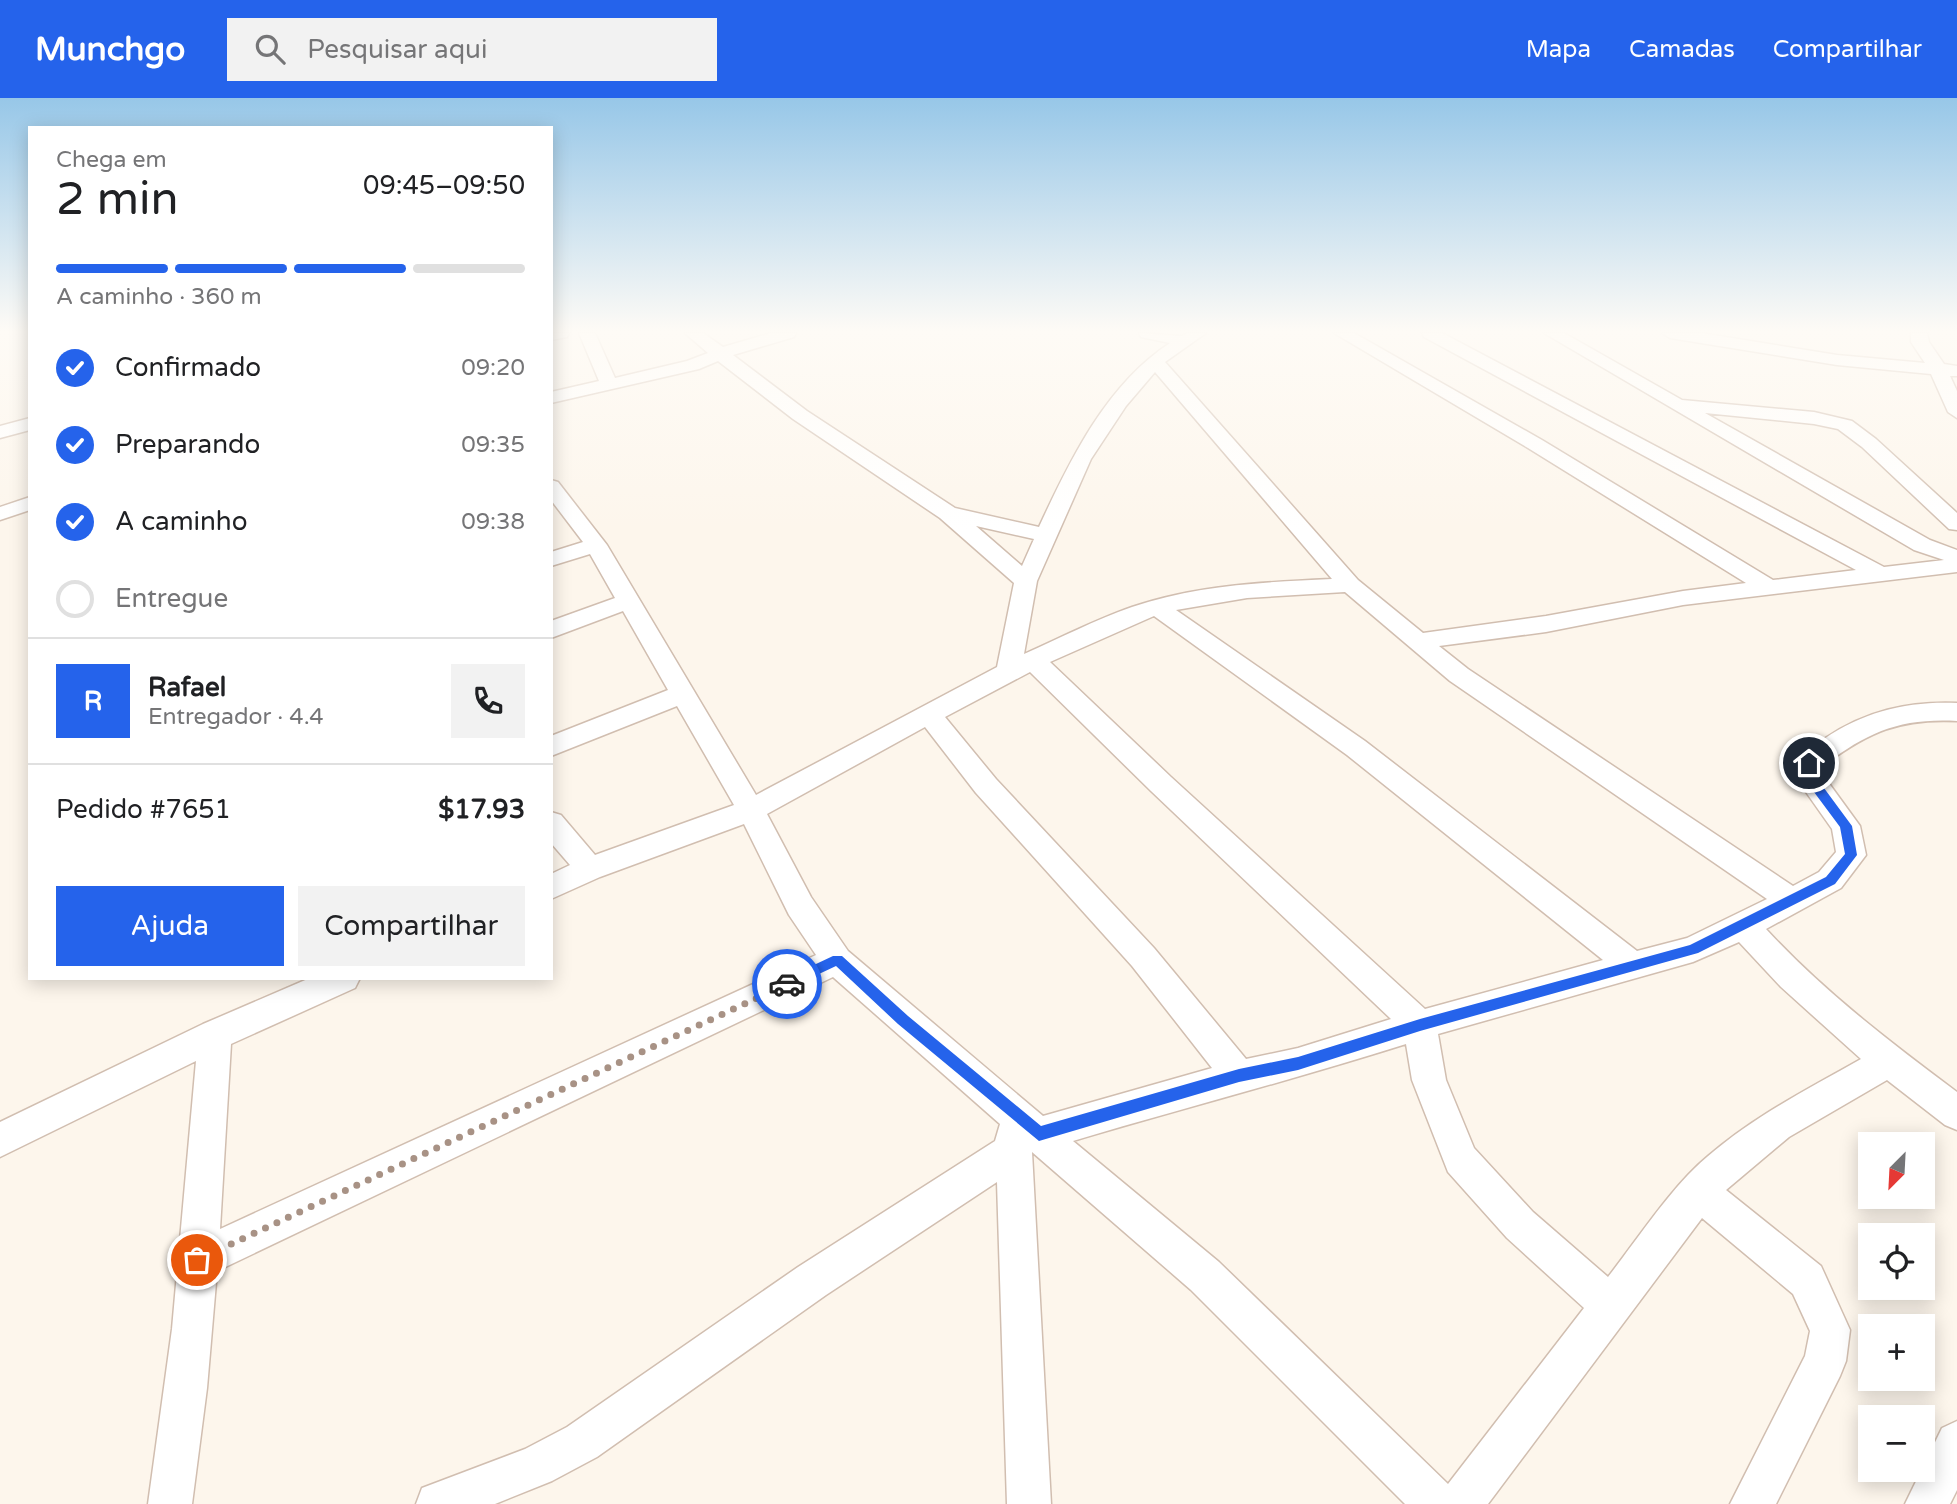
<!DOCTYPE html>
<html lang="pt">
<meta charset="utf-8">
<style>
body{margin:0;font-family:"Varela Round",sans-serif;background:#f2f2f2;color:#202124;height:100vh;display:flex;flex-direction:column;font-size:26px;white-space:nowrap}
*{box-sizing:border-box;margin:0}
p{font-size:23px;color:#757577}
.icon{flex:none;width:38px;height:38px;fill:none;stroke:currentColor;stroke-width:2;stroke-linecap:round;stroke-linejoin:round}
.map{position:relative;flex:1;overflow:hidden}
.details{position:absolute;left:28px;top:28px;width:525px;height:854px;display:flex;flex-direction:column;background:#fff;border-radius:0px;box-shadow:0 4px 18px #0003}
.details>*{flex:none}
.needle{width:46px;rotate:204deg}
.controls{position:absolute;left:1858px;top:1034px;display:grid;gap:14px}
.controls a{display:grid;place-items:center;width:77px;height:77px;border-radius:0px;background:#fff;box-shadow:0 4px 18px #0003;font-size:35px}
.pin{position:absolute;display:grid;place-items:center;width:60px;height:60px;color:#fff;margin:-30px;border:4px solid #fff;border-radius:50%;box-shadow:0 2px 7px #0007}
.courier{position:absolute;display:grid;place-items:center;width:70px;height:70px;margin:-35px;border:5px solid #2563eb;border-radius:50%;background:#fff;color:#222;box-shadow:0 2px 9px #0007}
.overview em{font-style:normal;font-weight:600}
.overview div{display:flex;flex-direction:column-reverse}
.overview{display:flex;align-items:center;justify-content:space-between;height:119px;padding:0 28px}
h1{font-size:46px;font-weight:600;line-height:52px}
.bar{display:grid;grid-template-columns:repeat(4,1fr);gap:10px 7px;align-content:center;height:84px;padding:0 28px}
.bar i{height:9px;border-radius:5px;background:#e0e0e0}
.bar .current{background:#2563eb}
.bar p{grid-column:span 4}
.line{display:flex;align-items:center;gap:18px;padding:0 28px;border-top:2px solid #e0e0e0}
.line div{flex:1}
.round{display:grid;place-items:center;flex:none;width:74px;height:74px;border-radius:0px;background:#f2f2f2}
ol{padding:0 28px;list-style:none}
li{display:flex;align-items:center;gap:21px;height:77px}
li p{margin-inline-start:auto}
li .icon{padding:7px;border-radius:50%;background:#2563eb;color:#fff;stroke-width:4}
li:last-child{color:#757577}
li i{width:38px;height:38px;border:4px solid #e0e0e0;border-radius:50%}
.button{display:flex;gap:14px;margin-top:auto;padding:14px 28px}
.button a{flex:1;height:80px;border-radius:0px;background:#2563eb;color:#fff;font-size:28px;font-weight:600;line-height:80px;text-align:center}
.button a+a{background:#f2f2f2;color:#202124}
header{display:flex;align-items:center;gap:42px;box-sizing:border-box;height:98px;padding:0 35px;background:#2563eb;color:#fff}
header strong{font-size:33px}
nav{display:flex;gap:38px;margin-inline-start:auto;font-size:24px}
.search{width:490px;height:63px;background:#f2f2f2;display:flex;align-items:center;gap:18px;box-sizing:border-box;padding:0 24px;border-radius:0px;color:#757577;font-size:26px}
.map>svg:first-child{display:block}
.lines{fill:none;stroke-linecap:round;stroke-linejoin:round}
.minor-casing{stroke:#d1beb0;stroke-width:3}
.minor{fill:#fff;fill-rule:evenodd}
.route{fill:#2563eb}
.done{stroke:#a89285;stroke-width:7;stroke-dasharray:0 12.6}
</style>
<header>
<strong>Munchgo</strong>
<div class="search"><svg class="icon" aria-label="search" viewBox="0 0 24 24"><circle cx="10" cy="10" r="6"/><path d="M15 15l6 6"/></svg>Pesquisar aqui</div>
<nav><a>Mapa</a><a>Camadas</a><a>Compartilhar</a></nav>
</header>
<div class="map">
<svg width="1957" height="1406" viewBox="0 0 1957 1406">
<rect width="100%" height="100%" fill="#fdf6ec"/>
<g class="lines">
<g class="minor-casing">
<g id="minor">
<polygon points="551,235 569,235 567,239 551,242"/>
<path d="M579,235H595L615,280L687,263L708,255L685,235H703L723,249L771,235H796L794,239L733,257L807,313L955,410L1039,429C1070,362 1106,287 1170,245L1141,239L1139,235L1182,238L1187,235H1206L1165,264L1358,482L1423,535L1546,518L1683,493L1746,485L1528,350L1334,235H1354L1542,342L1773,482L1856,472L1424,239L1422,235H1442L1884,469L1944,462L1914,452L1544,235H1564L1682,302L1814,314L1852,323L1876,341L1957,415V432L1949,431L1862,349L1838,331L1814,326L1705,315L1930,442L1957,452V474L1683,507L1546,534L1439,548L1468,571L1793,788L1819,774L1836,754L1832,731L1801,687L1795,665C1802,654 1813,647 1824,641C1865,613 1908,603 1957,605V623C1900,620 1868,634 1823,668L1828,684L1860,728L1866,757L1841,790L1766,831C1823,893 1890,944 1957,994V1032L1945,1027L1887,982L1789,1039L1726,1092L1821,1168L1850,1232L1846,1263L1840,1278L1776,1406H1730L1805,1258L1810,1233L1793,1196L1702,1120L1488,1406H1405L1191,1192L1032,1054L1051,1406H1007L997,1084L826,1197L597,1359L552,1383L495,1406H416L422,1390L525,1351L567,1329L798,1169L995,1043L1000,1026L833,879L217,1173L207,1290L192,1406H148L172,1231L196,963L0,1059V1024L203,926L310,880H360L355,890L231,946L220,1131L816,857L789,817L744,726L600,779L551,801V776L570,767L551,745V714L561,717L595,757L734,707L677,608L551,658V638L668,592L623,513L551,540V523L615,500L590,456L551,468V454L583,444L551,402V382L558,384L607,447L756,697L997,569L1014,485L940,420L793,321L718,263L699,271L551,305V294L599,283ZM1155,274L1332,481C1265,484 1196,487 1132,509C1095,522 1060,540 1024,556L1037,483L1091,361L1126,308ZM976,428L1034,441L1022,468ZM1345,494L1450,583L1767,801L1687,840L1637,853L1365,643L1176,512L1247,500ZM1154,518L1347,657L1603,862L1425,911L1171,679L1050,564ZM1030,574L1151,693L1391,921L1298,950L1246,961L1154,850L996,681L945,619ZM925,629L976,695L1132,868L1212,970L1043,1018L848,853L811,799L767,716ZM1739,844L1781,889L1861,961C1808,991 1754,1018 1707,1059C1672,1088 1637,1142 1608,1179L1533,1114L1474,1050L1446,982L1438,936L1693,864ZM1406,946L1412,982L1448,1074L1507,1140L1584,1210L1448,1386L1219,1164L1073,1043C1184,1010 1296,981 1406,946Z"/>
<polygon points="1662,235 1701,235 1837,257 1925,265 1911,244 1911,235 1927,235 1929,244 1944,266 1957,268 1957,278 1950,278 1957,293 1957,320 1948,314 1931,276 1837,267 1670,240"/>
<polygon points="30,320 30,332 0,340 0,328"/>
<polygon points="30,399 30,412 0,422 0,409"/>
<polygon points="1957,1323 1957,1392 1950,1406 1905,1406 1942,1330"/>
</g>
</g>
<use href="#minor" class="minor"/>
</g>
<linearGradient id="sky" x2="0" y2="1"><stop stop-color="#97c7e8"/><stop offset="0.54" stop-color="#fefbf6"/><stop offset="1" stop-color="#fefbf6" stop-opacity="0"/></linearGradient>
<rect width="1957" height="432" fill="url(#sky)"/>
<polygon class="route" points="1809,661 1814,665 1821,686 1852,728 1857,757 1835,786 1698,855 1420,933 1298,972 1239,984 1039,1043 898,926 836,868 787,891 780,886 782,882 833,858 842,858 908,918 1041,1028 1239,971 1298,959 1420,921 1690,847 1826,779 1845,756 1840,729 1811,690 1803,665"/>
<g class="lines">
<polyline class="done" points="197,1162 787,886"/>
</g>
</svg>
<div class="controls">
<a><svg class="needle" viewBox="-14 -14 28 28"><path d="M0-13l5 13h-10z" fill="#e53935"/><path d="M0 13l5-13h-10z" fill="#757577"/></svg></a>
<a><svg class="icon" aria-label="locate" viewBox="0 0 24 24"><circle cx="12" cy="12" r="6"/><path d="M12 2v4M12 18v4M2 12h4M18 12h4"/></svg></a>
<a>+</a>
<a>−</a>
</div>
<div class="pin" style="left:197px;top:1162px;background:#ea580c"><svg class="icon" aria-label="bag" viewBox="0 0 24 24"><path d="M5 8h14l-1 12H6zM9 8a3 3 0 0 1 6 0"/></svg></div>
<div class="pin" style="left:1809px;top:665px;background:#1f2937"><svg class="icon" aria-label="home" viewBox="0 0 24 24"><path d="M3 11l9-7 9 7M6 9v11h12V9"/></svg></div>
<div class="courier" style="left:787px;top:886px"><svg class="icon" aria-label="car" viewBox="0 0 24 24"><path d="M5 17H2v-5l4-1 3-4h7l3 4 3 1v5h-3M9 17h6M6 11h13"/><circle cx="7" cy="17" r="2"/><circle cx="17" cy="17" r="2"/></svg></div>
<section class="details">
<div class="overview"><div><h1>2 min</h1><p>Chega em</p></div><em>09:45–09:50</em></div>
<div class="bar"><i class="current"></i><i class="current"></i><i class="current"></i><i></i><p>A caminho · 360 m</p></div>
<ol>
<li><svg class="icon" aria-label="check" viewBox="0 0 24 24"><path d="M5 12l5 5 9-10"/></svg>Confirmado<p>09:20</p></li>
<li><svg class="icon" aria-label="check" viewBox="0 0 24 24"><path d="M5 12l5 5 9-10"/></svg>Preparando<p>09:35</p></li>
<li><svg class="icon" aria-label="check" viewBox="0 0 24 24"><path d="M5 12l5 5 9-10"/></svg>A caminho<p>09:38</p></li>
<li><i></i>Entregue</li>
</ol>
<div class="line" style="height:126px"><b class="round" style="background:#2563eb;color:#fff">R</b><div><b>Rafael</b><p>Entregador · 4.4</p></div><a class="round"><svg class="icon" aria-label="phone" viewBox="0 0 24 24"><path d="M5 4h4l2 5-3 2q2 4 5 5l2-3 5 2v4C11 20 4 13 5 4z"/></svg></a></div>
<div class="line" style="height:91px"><div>Pedido #7651</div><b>$17.93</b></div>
<div class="button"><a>Ajuda</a><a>Compartilhar</a></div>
</section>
</div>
